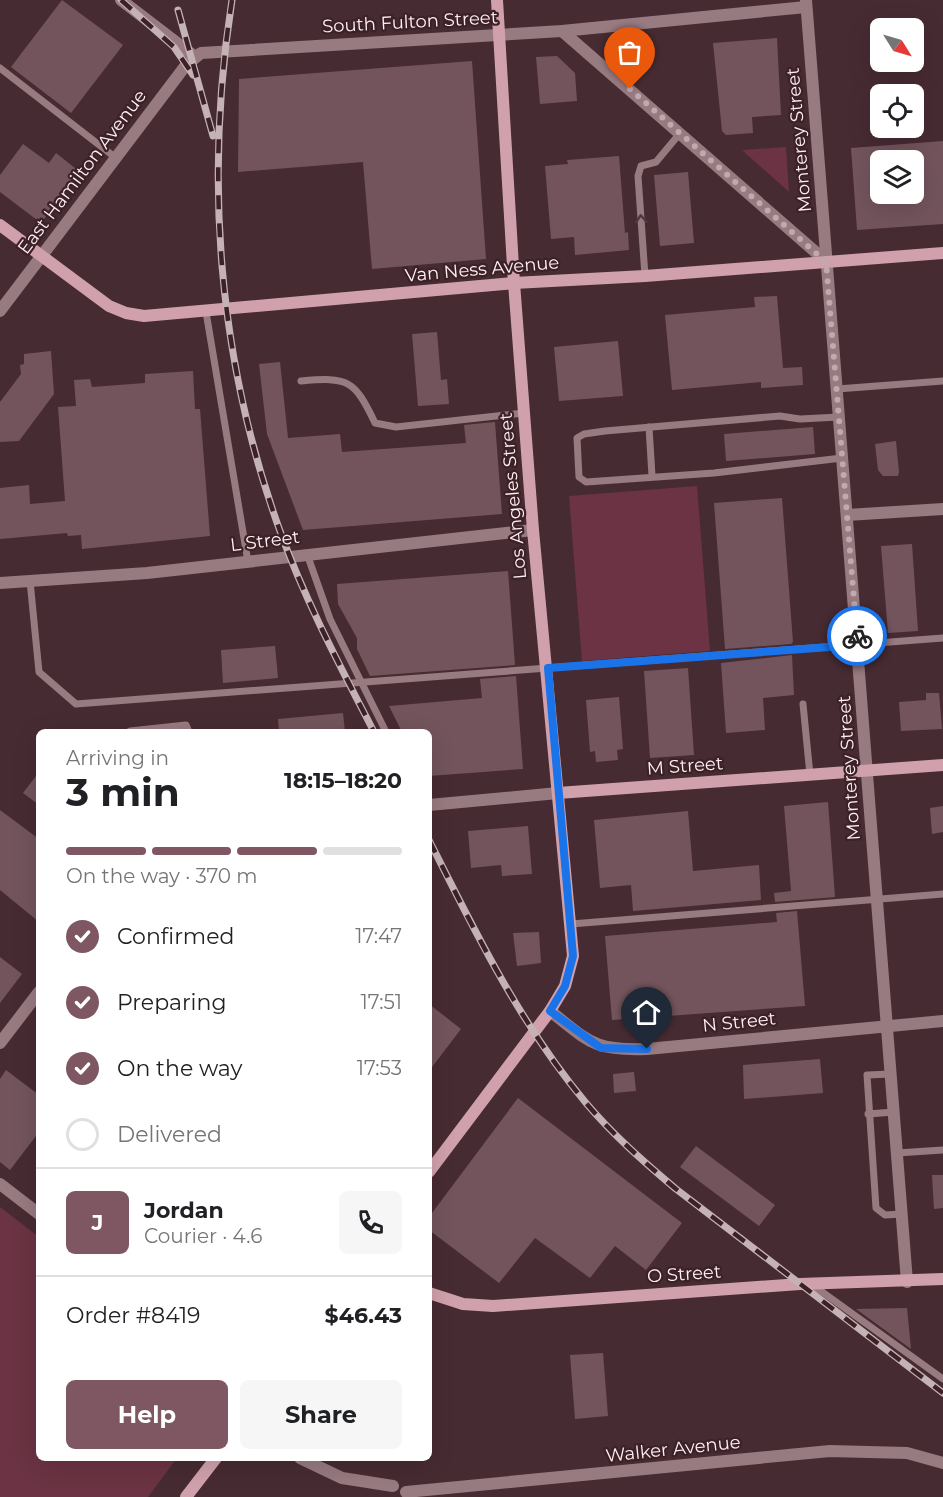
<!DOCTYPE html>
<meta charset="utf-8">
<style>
body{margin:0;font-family:Montserrat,sans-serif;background:#f6f6f6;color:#202124;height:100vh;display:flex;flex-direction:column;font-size:22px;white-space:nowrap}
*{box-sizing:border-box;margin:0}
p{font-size:20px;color:#757577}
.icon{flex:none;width:33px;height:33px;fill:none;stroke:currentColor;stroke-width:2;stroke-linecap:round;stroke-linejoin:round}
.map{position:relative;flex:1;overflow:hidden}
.sheet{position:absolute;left:36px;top:729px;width:396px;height:732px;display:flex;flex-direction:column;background:#fff;border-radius:9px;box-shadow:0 6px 24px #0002}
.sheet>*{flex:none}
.needle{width:39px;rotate:127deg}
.fabs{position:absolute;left:870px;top:18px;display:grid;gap:12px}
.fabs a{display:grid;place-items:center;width:54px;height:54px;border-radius:9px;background:#fff;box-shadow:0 6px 24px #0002;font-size:30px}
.pin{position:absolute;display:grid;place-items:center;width:51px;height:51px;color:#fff;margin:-62px -26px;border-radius:50% 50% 50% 0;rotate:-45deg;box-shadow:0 0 6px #0007}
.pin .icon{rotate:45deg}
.courier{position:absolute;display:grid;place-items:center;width:60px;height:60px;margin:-30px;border:4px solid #1a73e8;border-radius:50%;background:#fff;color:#222;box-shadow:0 2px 8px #0007}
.overview em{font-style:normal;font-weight:700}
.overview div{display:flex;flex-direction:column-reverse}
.overview{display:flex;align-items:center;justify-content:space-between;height:102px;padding:0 30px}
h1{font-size:39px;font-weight:700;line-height:45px}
.bar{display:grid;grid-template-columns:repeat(4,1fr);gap:9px 6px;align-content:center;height:72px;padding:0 30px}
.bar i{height:8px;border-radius:4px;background:#e0e0e0}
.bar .active{background:#7e5763}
.bar p{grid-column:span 4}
.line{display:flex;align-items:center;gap:15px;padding:0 30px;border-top:2px solid #e0e0e0}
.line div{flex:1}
.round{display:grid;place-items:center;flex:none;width:63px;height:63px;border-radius:9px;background:#f6f6f6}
ol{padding:0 30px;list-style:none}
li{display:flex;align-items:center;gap:18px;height:66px}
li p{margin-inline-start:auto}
li .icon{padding:6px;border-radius:50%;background:#7e5763;color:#fff;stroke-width:4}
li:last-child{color:#757577}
li i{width:33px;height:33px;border:3px solid #e0e0e0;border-radius:50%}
.action{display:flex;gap:12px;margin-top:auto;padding:12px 30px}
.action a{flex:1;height:69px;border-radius:9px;background:#7e5763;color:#fff;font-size:24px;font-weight:700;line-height:69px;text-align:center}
.action a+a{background:#f6f6f6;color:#202124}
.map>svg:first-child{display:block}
.green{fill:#6b3343}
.building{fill:#73545c;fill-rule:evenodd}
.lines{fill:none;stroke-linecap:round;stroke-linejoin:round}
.lane{stroke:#987a81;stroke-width:7}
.street{stroke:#987a81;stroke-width:12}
.secondary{stroke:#d0a1ac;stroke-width:12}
.rail-casing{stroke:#c5b2b6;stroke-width:7}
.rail{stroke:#3c2128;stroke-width:4.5;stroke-dasharray:14;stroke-linecap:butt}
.oneway{stroke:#53373e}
.done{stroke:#bfabaf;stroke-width:6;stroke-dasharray:0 10.8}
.route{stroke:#1a73e8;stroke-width:8}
.labels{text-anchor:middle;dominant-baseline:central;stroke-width:4.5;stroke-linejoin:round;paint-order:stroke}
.street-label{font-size:18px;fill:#fff0f3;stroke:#3c2128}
</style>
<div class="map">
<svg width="943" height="1497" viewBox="0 0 943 1497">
<rect width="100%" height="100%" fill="#472b32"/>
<g class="green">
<polygon points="786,147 789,192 742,150"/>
<polygon points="697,486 710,651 582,661 569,496"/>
<polygon points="0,1207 39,1237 39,1458 177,1458 148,1497 0,1497"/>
</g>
<g class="building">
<polygon points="62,0 123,45 71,113 11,67"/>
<polygon points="777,38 781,115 752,117 753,133 726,135 722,131 713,43"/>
<polygon points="557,56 575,73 577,101 540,104 536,57"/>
<polygon points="472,61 486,259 372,269 363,162 238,172 239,79"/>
<path d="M943,141V224L857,230L851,148ZM880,160H914V194H880Z"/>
<polygon points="23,144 49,163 56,153 80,172 41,223 0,192 0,175"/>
<polygon points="619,156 625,233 628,232 629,250 575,255 574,237 551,239 545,166 568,164 567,160"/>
<polygon points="688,172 694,243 660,246 654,175"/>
<polygon points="777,296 783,368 802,367 803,385 761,388 761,382 672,390 665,315 755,307 754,297"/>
<polygon points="437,332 441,380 447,379 449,404 418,406 412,334"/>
<polygon points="618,341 623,396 559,401 554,347"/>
<polygon points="51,351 54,394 19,441 0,442 0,402 21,374 20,365 24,364 24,354"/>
<polygon points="280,362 288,438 340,434 342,452 466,443 464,425 495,422 502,514 303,530 267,434 259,364"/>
<polygon points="193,371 195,409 200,409 210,536 82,549 81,535 68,536 67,533 0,539 0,488 29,485 30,504 65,501 58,407 76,406 74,380 90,379 92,387 145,383 145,374"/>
<polygon points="813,427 815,454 726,461 724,434"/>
<polygon points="896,441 899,472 898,476 883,476 878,470 875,444"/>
<polygon points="782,498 793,642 791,644 725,649 714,503"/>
<polygon points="912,544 918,631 888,633 881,546"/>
<polygon points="508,571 515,665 370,676 357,649 357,638 338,604 337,584"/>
<polygon points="275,646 278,678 223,683 221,650"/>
<polygon points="792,655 794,695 763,698 765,730 726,733 721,663"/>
<polygon points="688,668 694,755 650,758 644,671"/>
<polygon points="516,676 523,769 429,776 429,732 402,732 389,706 482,698 480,679"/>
<polygon points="926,693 939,693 942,729 901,731 899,702 926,700"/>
<polygon points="619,697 623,749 617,750 618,760 596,762 595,751 590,752 586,700"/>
<polygon points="343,713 345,732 279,732 278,719"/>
<polygon points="39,772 39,805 23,793"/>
<polygon points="828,802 835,897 775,902 774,893 791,891 784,806"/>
<polygon points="943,806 943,832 932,834 930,808"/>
<polygon points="0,810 39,839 39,922 0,890"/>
<polygon points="688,811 693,871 759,865 761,900 633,911 631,885 600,888 594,820"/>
<polygon points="528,826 532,874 502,876 501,865 471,868 468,831"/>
<polygon points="797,911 805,1006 612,1020 605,936 777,922 776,913"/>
<polygon points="539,932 541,963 517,966 513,933"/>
<polygon points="0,957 22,974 0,1003"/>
<polygon points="429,1004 461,1029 429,1071"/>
<polygon points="820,1059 823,1093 744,1099 743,1065"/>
<polygon points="6,1070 39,1095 39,1132 10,1170 0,1162 0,1079"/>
<polygon points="634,1072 636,1091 614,1093 613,1074"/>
<polygon points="518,1098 682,1223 646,1270 615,1246 590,1278 535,1238 499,1283 429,1230 429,1217"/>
<polygon points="696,1146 775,1205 759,1226 680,1167"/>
<polygon points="932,1175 943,1175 943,1208 934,1209"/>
<polygon points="907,1308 911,1349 856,1309"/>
<polygon points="603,1353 608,1416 575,1419 570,1355"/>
</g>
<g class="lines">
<g class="lane">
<polyline points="0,68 116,158"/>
<polyline points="645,276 638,176 641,166 656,162 681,132"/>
<polyline points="206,312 248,562"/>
<path d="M301,381C348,377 354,379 375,423L396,427L524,413"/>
<polyline points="837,389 943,381"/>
<polyline points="839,417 800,419 780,416 605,431 584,434 577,438 579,477 586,482 714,473 842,458"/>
<polyline points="649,427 652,476"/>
<polyline points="307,554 330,619 386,732"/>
<polyline points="30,581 39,672 76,704 943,638"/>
<polyline points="803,704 810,775"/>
<polyline points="130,731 186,725 189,732"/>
<polyline points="571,924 943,894"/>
<polyline points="891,1074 867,1075 876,1208 885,1215 902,1214"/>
<polyline points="868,1114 894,1112"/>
<polyline points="897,1153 943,1150"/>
<polyline points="814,1286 943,1379"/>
</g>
<g class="street">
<polyline points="121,0 194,56"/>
<polyline points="806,0 907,1282"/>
<polyline points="562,31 827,262"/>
<polyline points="0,311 186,65 201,53 562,31 806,7"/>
<polyline points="847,515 943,509"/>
<polyline points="0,583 147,573 533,530"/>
<polyline points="429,805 558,793"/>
<path d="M550,1011C590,1042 593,1051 647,1049L943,1021"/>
<polyline points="0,1043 39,992"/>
<polyline points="0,1184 39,1214"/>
<polyline points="300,1458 342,1478 393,1486"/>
<polyline points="406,1492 830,1451 907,1453 943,1463"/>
</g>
<g class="secondary">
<polyline points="0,225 109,306 126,313 144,316 514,283 645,276 943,253"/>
<polyline points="558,793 943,765"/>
<polyline points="429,1172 550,1011 565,986 573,956 533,530 514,283 497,0"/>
<polyline points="429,1293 463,1304 493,1306 800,1284 943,1279"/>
<polyline points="186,1497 216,1458"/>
</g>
<g class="rail-casing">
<g id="rail">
<polyline points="121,0 174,47 193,75"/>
<path d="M232,0C204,179 218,360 280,531C305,600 340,666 374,732"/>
<polyline points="178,10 213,136"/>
<path d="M429,840C475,932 520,1024 586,1103C613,1135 644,1162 676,1189L943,1393"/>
</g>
</g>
<use href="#rail" class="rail"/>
</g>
<defs><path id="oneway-chevron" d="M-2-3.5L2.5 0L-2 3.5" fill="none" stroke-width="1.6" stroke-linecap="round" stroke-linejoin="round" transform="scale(1.5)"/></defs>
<use class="oneway" href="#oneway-chevron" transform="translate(641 219) rotate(-94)"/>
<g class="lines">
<polyline class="done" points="630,89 826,262 857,636"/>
<polyline class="route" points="647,1049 601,1048 550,1011 565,986 573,956 548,668 857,645 857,636"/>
</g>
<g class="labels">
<g class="street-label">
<text transform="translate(410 22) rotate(-3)">South Fulton Street</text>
<text transform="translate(799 140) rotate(-95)">Monterey Street</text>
<text transform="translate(82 172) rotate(-53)">East Hamilton Avenue</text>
<text transform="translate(482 269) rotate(-5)">Van Ness Avenue</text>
<text transform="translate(513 496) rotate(-95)">Los Angeles Street</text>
<text transform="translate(265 541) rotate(-7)">L Street</text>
<text transform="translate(685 766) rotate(-4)">M Street</text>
<text transform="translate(849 768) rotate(-94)">Monterey Street</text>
<text transform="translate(739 1022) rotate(-6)">N Street</text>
<text transform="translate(684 1274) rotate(-4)">O Street</text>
<text transform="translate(673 1449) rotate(-6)">Walker Avenue</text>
</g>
</g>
</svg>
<div class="fabs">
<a><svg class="needle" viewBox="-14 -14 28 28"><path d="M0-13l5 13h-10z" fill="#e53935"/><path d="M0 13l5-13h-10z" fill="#757577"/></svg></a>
<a><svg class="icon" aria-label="locate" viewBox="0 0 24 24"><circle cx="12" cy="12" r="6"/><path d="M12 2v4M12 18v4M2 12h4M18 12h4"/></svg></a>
<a><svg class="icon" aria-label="layers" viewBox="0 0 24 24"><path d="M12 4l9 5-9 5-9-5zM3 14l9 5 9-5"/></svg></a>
</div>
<div class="pin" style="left:630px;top:89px;background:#ea580c"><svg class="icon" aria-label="bag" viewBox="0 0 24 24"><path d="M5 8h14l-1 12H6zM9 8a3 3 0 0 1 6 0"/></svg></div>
<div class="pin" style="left:647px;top:1049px;background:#1f2937"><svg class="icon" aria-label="home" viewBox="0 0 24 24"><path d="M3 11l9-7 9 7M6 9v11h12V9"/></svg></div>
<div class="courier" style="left:857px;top:636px"><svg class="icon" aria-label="bike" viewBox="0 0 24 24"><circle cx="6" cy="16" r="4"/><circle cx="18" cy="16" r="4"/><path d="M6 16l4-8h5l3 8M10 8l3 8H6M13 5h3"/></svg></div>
<section class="sheet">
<div class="overview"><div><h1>3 min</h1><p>Arriving in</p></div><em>18:15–18:20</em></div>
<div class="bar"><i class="active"></i><i class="active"></i><i class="active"></i><i></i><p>On the way · 370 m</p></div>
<ol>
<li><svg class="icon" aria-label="check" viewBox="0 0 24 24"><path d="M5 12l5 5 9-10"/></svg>Confirmed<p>17:47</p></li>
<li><svg class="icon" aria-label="check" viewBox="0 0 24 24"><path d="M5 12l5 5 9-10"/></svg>Preparing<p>17:51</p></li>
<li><svg class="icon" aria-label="check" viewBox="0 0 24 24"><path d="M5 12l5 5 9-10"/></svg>On the way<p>17:53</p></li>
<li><i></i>Delivered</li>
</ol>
<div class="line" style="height:108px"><b class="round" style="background:#7e5763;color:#fff">J</b><div><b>Jordan</b><p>Courier · 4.6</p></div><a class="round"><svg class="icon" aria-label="phone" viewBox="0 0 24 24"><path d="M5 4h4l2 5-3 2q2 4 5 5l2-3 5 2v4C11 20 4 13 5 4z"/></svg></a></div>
<div class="line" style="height:78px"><div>Order #8419</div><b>$46.43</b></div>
<div class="action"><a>Help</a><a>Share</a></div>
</section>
</div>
